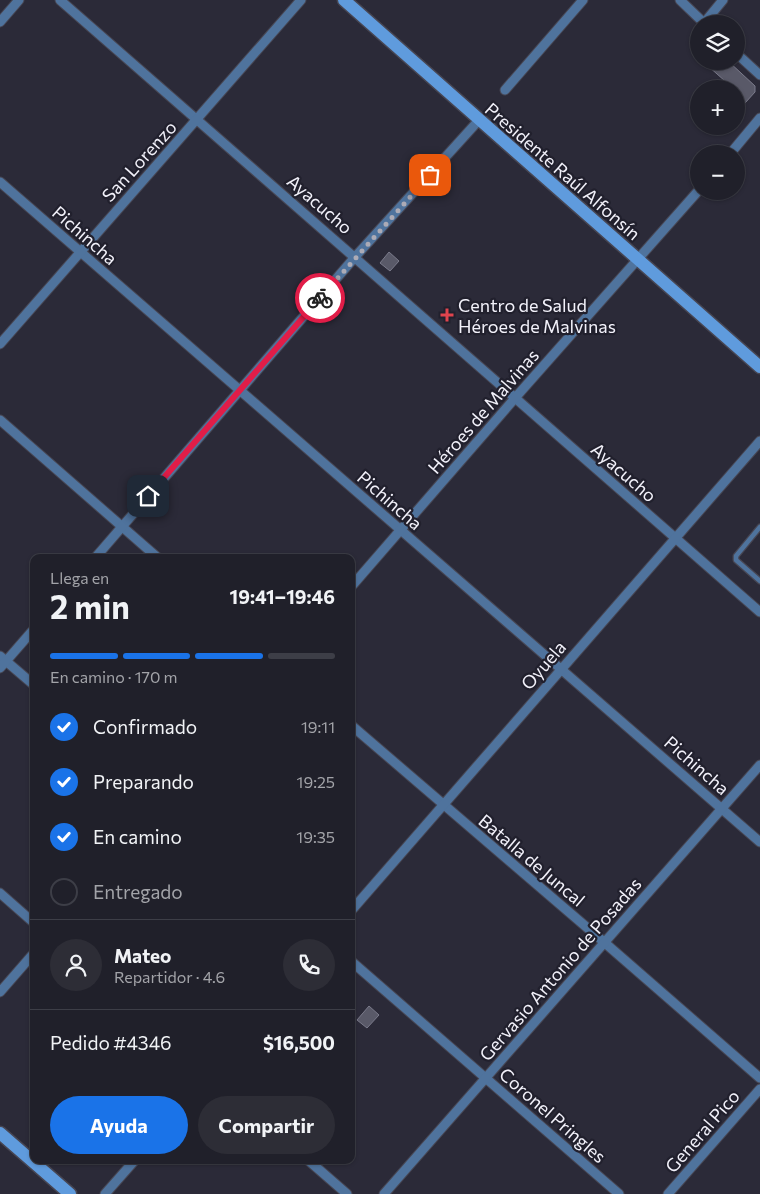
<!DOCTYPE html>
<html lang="es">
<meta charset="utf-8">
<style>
body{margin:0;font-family:Commissioner,sans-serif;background:#2d2d36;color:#f1f3f6;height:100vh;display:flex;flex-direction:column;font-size:19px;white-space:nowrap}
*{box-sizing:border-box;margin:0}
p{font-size:16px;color:#a2a3a8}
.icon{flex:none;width:28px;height:28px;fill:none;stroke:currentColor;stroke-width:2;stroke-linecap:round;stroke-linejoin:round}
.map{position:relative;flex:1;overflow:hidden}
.sheet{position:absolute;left:30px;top:554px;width:325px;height:610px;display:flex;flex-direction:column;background:#20202a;border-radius:10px;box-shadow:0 1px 4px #0004,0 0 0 1px #3d3e47}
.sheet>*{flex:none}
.controls{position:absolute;left:690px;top:15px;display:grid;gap:10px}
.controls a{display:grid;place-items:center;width:55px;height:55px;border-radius:50%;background:#20202a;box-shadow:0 1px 4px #0004,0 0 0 1px #3d3e47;font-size:25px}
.pin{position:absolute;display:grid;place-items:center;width:42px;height:42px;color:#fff;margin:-21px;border-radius:10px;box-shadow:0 2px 8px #0006}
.courier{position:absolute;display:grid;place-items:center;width:50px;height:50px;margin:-25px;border:4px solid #e11d48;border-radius:50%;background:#fff;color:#222;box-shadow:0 1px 6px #0007}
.headline em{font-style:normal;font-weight:700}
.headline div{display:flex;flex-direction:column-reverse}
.headline{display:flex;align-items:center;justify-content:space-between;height:85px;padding:0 20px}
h1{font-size:32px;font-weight:700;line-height:38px}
.bar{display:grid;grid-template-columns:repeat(4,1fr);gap:8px 5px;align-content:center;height:60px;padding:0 20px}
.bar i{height:6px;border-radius:4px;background:#3d3e47}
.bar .on{background:#1a73e8}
.bar p{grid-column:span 4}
.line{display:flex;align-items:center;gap:12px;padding:0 20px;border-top:1px solid #3d3e47}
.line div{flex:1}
.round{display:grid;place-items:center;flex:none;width:52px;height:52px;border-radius:26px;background:#2d2d36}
ol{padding:0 20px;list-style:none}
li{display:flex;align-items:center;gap:15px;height:55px}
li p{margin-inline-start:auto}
li .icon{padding:5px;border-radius:50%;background:#1a73e8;color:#fff;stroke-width:4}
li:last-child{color:#a2a3a8}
li i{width:28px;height:28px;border:2px solid #3d3e47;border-radius:50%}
.primary-button{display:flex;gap:10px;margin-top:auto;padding:10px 20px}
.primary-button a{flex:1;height:58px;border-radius:30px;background:#1a73e8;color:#fff;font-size:20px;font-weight:700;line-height:58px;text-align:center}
.primary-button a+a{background:#2d2d36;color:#f1f3f6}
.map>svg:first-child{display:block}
.building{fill:#595968;stroke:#7b7b8b}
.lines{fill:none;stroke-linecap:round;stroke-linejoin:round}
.lane-casing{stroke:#474653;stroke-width:7}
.street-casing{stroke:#474653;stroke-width:11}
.secondary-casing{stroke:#474653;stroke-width:15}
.lane{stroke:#4f739d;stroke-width:4.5}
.street{stroke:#4f739d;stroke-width:9}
.secondary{stroke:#5f9bdd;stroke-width:12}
.done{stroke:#acabb6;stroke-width:5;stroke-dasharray:0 9}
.route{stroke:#e11d48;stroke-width:6}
.health-dot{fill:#e0444e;stroke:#21202d;stroke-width:2}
.labels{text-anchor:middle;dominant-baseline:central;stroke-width:4.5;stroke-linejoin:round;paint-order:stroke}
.street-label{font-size:18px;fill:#f2f1fa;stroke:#21202d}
.poi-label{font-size:18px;fill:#f2f1fa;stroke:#21202d;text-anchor:start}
</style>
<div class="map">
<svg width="760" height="1194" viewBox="0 0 760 1194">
<rect width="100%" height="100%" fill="#2b2a38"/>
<g class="building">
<polygon points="713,61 728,61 755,86 755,92 736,113 736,89 734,89 708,66"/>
<polygon points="389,252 399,261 390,271 380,263"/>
<polygon points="369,1006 379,1015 367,1028 357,1020"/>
</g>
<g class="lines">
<g class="lane-casing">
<polyline id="lane" points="760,527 736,556 736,560 760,581"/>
</g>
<g class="street-casing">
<g id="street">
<polyline points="60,0 760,612"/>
<polyline points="680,0 705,24"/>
<polyline points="0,22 19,0"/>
<polyline points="704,23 723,0"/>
<polyline points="736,53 760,75"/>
<polyline points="505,90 583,0"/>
<polyline points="730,154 760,118"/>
<polyline points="0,182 760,842"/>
<polyline points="0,344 301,0"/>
<polyline points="0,420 158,558"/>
<polyline points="95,558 355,257 479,120"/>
<polyline points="351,587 515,398 699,190"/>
<polyline points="0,656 34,685"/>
<polyline points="0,668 34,629"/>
<polyline points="351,725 605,943 760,1078"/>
<polyline points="0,893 34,923"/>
<polyline points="351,911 760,441"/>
<polyline points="351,961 619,1194"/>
<polyline points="0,992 34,953"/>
<polyline points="308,1160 347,1194"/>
<polyline points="105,1194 135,1160"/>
<polyline points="384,1194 760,765"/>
<polyline points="668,1194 760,1089"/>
</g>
</g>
<g class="secondary-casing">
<g id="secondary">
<polyline points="344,0 760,367"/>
<polyline points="0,1133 70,1194"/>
</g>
</g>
<use href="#lane" class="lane"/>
<use href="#street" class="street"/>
<use href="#secondary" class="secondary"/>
</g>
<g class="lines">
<polyline class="done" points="320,298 430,175"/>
<polyline class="route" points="148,496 320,298"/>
</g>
<path class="health-dot" d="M444.5 307.5h5v5h5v5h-5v5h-5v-5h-5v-5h5z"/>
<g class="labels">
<g class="street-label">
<text transform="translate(139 161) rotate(-48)">San Lorenzo</text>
<text transform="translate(563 171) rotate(41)">Presidente Raúl Alfonsín</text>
<text transform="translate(320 204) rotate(41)">Ayacucho</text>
<text transform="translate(85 235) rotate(41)">Pichincha</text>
<text transform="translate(483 411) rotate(-49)">Héroes de Malvinas</text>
<text transform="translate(624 472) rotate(41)">Ayacucho</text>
<text transform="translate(390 500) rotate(41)">Pichincha</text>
<text transform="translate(543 665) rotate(-49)">Oyuela</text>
<text transform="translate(697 765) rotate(41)">Pichincha</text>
<text transform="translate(532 860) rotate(40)">Batalla de Juncal</text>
<text transform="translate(560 969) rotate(-49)">Gervasio Antonio de Posadas</text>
<text transform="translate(553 1115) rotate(41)">Coronel Pringles</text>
<text transform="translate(702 1131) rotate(-49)">General Pico</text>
</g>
<g class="poi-label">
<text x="458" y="305">Centro de Salud<tspan x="458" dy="21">Héroes de Malvinas</tspan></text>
</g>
</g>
</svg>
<div class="controls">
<a><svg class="icon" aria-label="layers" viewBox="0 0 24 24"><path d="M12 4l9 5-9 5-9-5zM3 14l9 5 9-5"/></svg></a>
<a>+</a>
<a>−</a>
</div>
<div class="pin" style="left:430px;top:175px;background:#ea580c"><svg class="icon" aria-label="bag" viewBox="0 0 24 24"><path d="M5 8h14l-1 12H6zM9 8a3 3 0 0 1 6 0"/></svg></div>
<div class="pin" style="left:148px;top:496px;background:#1f2937"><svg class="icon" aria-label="home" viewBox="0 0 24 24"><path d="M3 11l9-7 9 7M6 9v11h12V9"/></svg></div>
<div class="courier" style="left:320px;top:298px"><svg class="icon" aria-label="bike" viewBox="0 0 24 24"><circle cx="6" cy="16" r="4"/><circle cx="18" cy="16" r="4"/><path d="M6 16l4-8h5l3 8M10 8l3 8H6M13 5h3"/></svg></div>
<section class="sheet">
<div class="headline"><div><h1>2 min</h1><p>Llega en</p></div><em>19:41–19:46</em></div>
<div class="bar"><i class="on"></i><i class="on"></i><i class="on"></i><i></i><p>En camino · 170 m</p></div>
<ol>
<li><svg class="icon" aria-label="check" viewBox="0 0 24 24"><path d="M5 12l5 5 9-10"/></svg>Confirmado<p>19:11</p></li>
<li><svg class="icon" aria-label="check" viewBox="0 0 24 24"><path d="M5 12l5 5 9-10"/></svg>Preparando<p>19:25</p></li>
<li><svg class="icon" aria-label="check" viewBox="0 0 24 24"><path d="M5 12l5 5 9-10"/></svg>En camino<p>19:35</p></li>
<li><i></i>Entregado</li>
</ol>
<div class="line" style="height:90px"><a class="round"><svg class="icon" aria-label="person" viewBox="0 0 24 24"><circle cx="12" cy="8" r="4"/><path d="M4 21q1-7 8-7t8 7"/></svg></a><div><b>Mateo</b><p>Repartidor · 4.6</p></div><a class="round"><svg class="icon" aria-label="phone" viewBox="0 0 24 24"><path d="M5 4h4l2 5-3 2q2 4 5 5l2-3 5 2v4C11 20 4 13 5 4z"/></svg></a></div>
<div class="line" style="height:65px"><div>Pedido #4346</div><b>$16,500</b></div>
<div class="primary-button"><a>Ayuda</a><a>Compartir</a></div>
</section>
</div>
